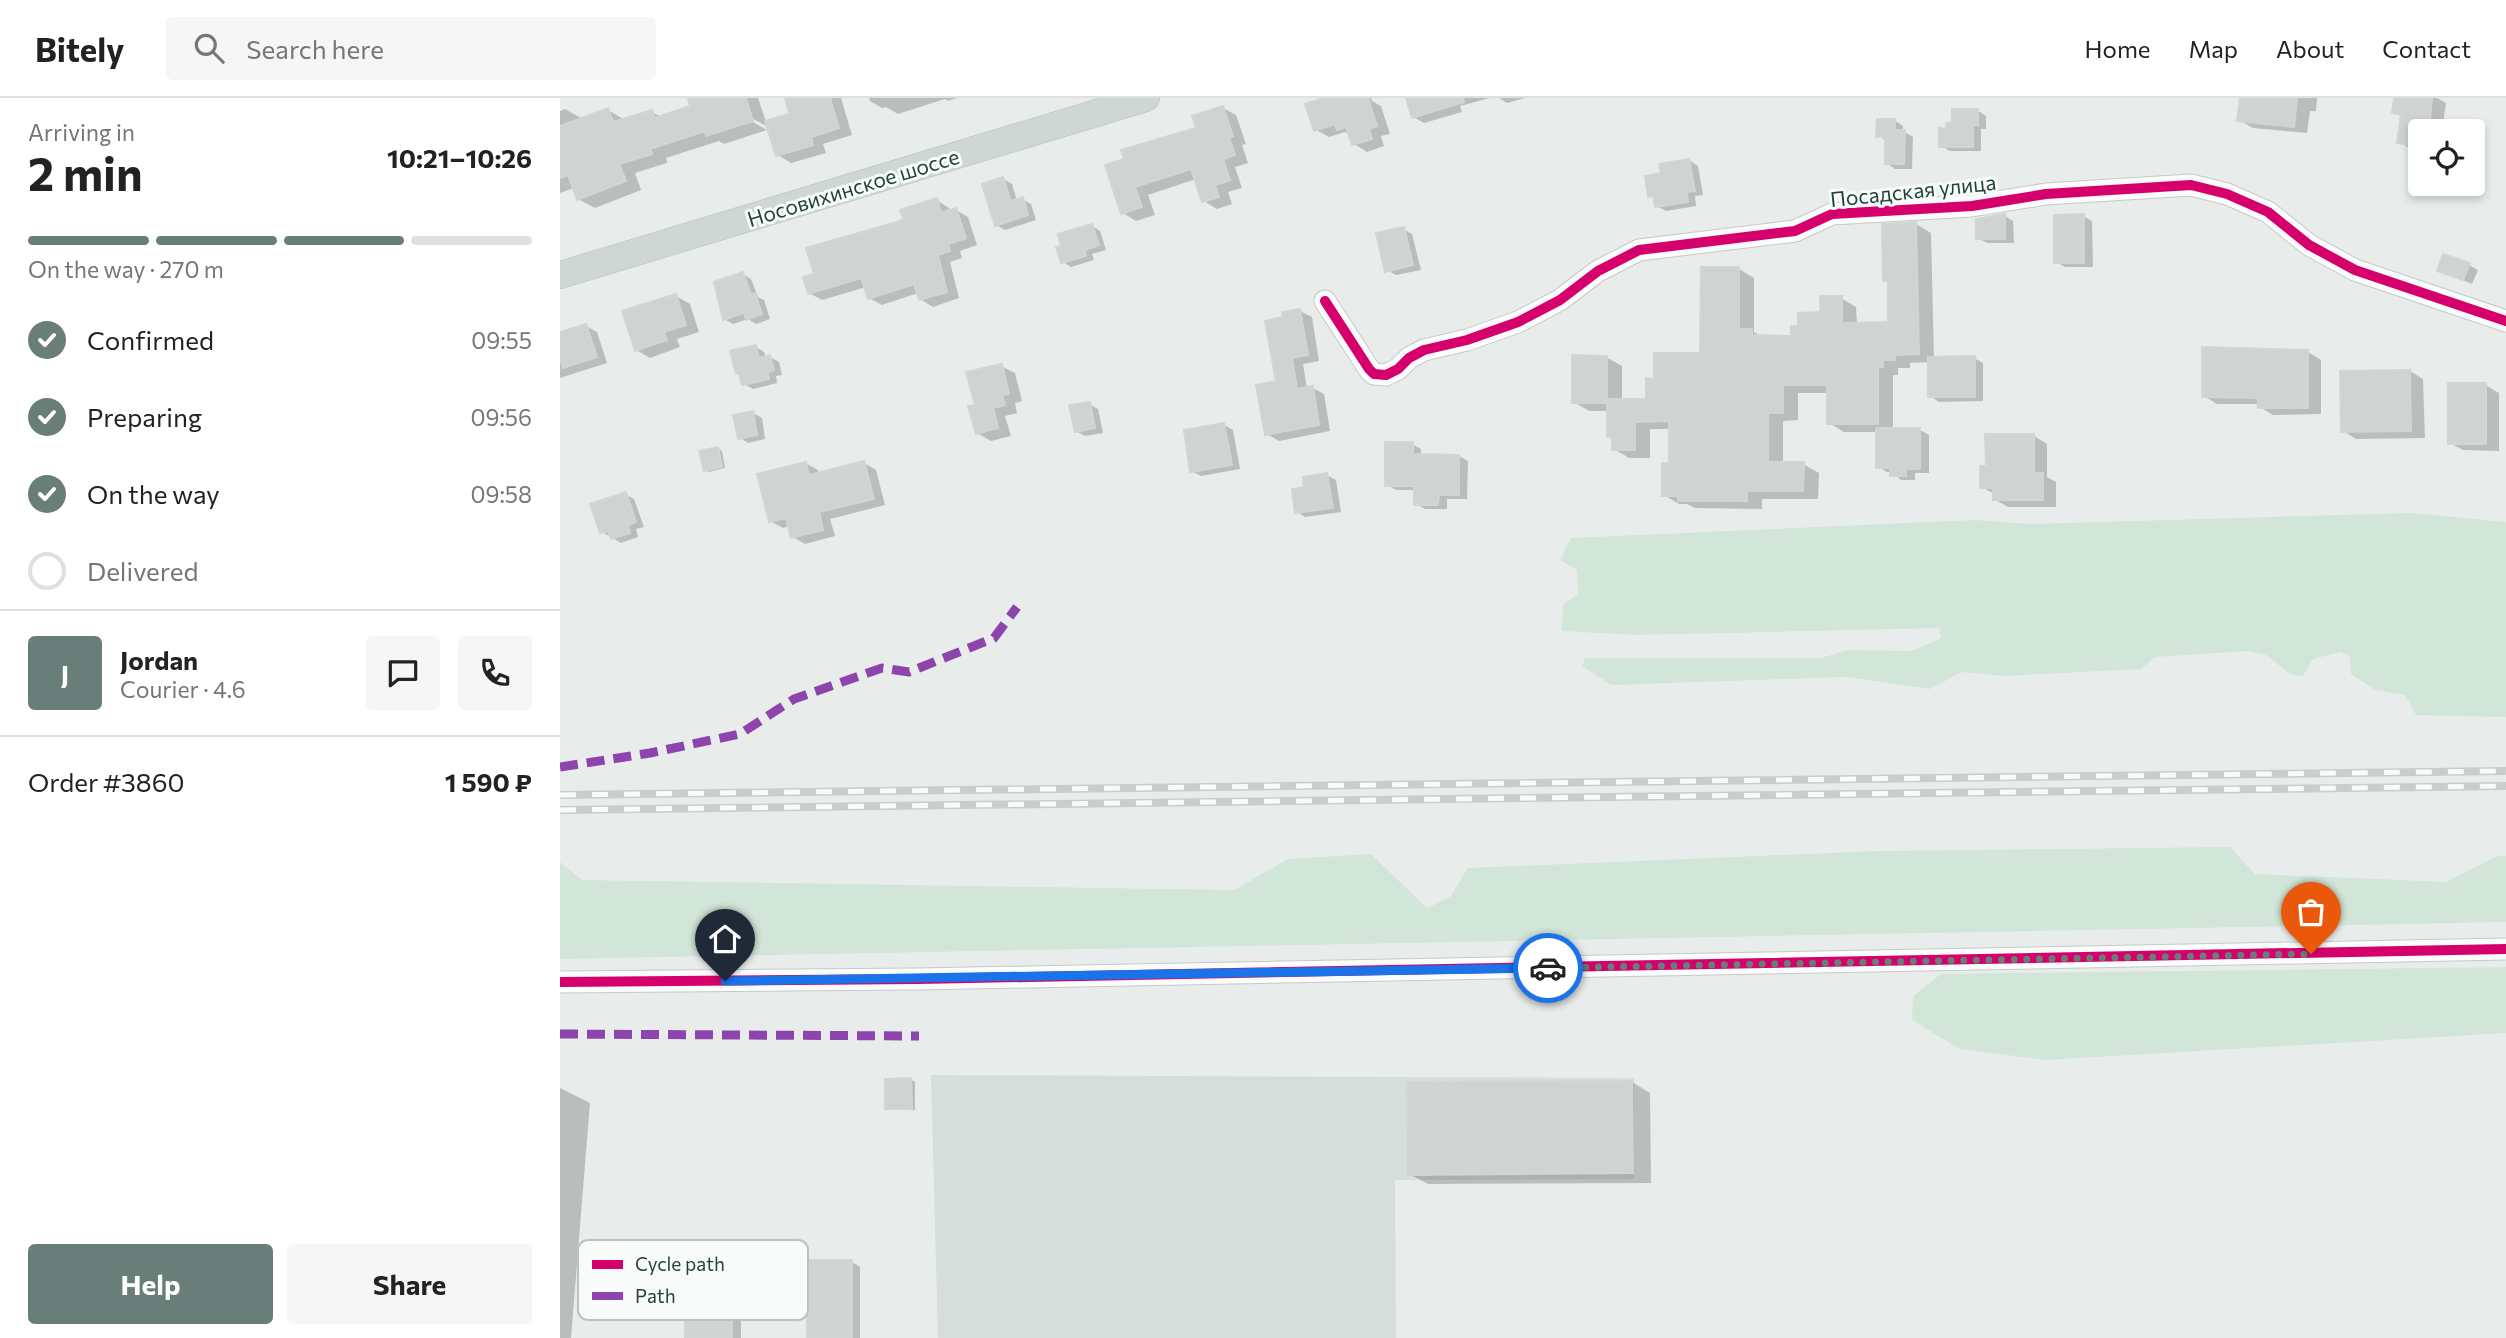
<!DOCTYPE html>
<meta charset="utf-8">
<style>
body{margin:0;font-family:Commissioner,sans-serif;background:#f6f6f6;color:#222;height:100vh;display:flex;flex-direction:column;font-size:26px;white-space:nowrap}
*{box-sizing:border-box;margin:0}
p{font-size:23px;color:#767676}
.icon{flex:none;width:38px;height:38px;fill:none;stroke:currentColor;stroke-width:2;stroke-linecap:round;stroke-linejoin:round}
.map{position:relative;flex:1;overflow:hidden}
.side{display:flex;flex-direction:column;background:#fff;width:560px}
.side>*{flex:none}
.controls{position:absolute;left:1848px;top:21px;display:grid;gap:14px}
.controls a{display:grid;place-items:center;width:77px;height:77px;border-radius:7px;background:#fff;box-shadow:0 4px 10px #0003;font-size:35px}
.pin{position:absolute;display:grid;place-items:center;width:60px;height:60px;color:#fff;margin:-72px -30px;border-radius:50% 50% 50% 0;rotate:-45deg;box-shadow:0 0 7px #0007}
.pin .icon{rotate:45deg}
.courier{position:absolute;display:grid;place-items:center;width:70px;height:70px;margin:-35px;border:5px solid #1a73e8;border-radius:50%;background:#fff;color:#222;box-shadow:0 2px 9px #0007}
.summary em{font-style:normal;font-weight:700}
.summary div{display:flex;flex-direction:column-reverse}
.summary{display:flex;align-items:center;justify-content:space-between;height:119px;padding:0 28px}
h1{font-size:46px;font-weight:700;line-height:52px}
.bar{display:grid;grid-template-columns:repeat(4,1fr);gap:10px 7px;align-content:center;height:84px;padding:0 28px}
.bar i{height:9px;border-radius:5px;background:#e0e0e0}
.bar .active{background:#697e78}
.bar p{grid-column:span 4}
.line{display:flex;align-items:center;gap:18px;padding:0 28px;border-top:2px solid #e0e0e0}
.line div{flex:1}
.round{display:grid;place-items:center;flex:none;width:74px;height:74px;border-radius:7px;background:#f6f6f6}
ol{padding:0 28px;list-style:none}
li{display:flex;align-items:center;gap:21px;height:77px}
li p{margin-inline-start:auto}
li .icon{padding:7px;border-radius:50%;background:#697e78;color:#fff;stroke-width:4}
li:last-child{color:#767676}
li i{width:38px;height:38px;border:4px solid #e0e0e0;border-radius:50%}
.button{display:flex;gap:14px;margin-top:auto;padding:14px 28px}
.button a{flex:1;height:80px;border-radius:7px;background:#697e78;color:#fff;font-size:28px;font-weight:700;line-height:80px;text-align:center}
.button a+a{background:#f6f6f6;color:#222}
header{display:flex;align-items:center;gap:42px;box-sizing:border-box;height:98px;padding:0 35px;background:#fff;border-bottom:2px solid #e0e0e0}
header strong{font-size:33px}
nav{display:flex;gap:38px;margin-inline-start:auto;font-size:24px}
.search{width:490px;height:63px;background:#f6f6f6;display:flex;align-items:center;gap:18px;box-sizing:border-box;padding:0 24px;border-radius:7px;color:#767676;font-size:26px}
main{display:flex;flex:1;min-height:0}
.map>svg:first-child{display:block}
.built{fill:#d6dedb}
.green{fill:#d1e6d8}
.shadow{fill:#0003}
.building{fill:#cfd4d2;stroke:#d1d6d4;stroke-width:2}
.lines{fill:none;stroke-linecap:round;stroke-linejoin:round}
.minor-casing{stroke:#c5cac8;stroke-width:23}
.major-casing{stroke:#c3ccc9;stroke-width:28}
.minor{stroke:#fcfcfc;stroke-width:21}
.major{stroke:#cfd7d5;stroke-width:26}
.rail-casing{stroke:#c9cdcc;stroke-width:8}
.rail{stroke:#f7fbf9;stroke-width:5;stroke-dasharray:16;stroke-linecap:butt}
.quiet{stroke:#8e44ad;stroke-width:9;stroke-dasharray:18 9;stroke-linecap:butt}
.cycleway-casing{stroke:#f7fbf9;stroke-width:15}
.cycleway{stroke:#d6006c;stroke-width:10}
.done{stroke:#697e78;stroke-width:7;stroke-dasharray:0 12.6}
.route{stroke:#1a73e8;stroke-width:9}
.labels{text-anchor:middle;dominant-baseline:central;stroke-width:6;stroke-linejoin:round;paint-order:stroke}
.street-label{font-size:21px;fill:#24423a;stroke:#f7fbf9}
.key{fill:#f7fbf9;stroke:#b8c4c0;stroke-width:2}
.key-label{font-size:19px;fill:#24423a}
</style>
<header>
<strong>Bitely</strong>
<div class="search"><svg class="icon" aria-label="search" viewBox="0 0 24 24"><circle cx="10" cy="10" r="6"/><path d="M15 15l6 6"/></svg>Search here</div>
<nav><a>Home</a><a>Map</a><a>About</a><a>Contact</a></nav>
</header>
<main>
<section class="side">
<div class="summary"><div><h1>2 min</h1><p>Arriving in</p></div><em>10:21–10:26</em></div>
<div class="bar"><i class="active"></i><i class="active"></i><i class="active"></i><i></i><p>On the way · 270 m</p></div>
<ol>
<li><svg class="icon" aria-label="check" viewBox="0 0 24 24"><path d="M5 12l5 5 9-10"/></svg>Confirmed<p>09:55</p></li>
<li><svg class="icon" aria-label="check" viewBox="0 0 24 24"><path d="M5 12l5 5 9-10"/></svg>Preparing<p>09:56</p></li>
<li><svg class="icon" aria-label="check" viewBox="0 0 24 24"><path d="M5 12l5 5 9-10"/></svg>On the way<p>09:58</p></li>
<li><i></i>Delivered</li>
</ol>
<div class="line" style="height:126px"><b class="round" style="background:#697e78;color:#fff">J</b><div><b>Jordan</b><p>Courier · 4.6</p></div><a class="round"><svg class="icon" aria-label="chat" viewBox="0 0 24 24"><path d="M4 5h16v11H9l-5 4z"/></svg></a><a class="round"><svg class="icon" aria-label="phone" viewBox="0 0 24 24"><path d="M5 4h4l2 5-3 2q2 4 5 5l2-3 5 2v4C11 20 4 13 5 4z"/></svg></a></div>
<div class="line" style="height:91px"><div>Order #3860</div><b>1 590 ₽</b></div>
<div class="button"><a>Help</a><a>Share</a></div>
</section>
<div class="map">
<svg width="1946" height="1240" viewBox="0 0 1946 1240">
<rect width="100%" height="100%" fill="#e8edeb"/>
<polygon class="built" points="371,977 1074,980 1074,1081 835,1082 836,1240 378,1240"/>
<g class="green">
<polygon points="1851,415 1946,424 1946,619 1856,617 1845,597 1815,592 1791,576 1790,559 1780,554 1753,561 1743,578 1730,576 1706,557 1687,553 1595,559 1581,571 1444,578 1402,574 1370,591 1287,579 1051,587 1022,568 1025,560 1261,560 1288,552 1352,553 1381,540 1379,530 1076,537 1002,533 1003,507 1018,496 1017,472 1000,462 1011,440 1415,422 1469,426"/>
<polygon points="1670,749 1695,776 1886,784 1937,758 1946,758 1946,824 0,861 0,764 22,782 674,792 728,761 811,756 867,810 890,799 908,770 1318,753"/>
<polygon points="1946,869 1946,935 1485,962 1400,951 1352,922 1353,898 1381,876"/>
</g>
<g class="shadow">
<polygon points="130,0 198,0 206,24 232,17 226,0 281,0 292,37 263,46 266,55 231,65 218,57 210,30 186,17 185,20 207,32 164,46 159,43 106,60 107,65 75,75 81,92 35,110 18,101 14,90 0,95 0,13 5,11 21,20 48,12 65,22 92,14 101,19 133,9"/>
<polygon points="309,0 397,0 388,3 385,1 338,16 326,9 322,10 310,3"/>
<polygon points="766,0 811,0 812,3 821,8 830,36 821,38 824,48 807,54 794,46 791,38 785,34 769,39 756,32"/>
<polygon points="848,0 930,0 900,8 902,14 864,25 853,19"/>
<polygon points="939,0 965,0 947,5"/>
<polygon points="1681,0 1757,0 1756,13 1750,13 1747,35 1693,30 1679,22"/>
<polygon points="1836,0 1877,0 1886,5 1882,33 1860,33 1860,53 1853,52 1839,44 1842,19 1834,14"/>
<polygon points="663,10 676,17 686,46 682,47 688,65 675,69 682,90 668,94 672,106 657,111 644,103 636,81 588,97 595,117 576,123 563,115 547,68 638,31"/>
<polygon points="1417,12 1426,18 1426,31 1421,31 1421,53 1390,53 1381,48 1388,32"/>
<polygon points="1334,22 1343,28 1343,33 1353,39 1352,71 1335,71 1326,65 1327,43 1318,38"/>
<polygon points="1129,62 1138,68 1143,97 1135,98 1136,108 1106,113 1097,108 1096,101 1090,98 1103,76"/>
<polygon points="443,81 452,86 457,103 462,101 471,106 476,122 445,132 436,127"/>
<polygon points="376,102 389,110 390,114 396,112 408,119 417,147 400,153 402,160 390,164 399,200 373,209 360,201 358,195 322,207 309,200 306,189 262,202 249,195 256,177"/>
<polygon points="1445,118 1453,123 1454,145 1427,145 1418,140"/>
<polygon points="1523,118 1532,123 1533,169 1505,169 1496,164"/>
<polygon points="1356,126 1371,135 1374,260 1414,260 1423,265 1423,303 1379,304 1370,298 1370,264 1350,265 1350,270 1338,270 1338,277 1333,277 1333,332 1360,332 1369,337 1369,375 1355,375 1355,382 1341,382 1332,374 1327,374 1318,369 1318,334 1284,334 1269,325 1268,295 1238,295 1238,322 1223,323 1223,366 1243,366 1259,375 1258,401 1202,401 1202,411 1135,410 1127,406 1119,406 1104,397 1111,367 1110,331 1090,331 1090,360 1069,360 1054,351 1054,341 1048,338 1048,313 1029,313 1014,304 1046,259 1062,268 1062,302 1088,302 1096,282 1142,257 1179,171 1194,180 1194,234 1202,239 1233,239 1239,230 1262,216 1281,200 1296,209 1297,226 1330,226 1330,186 1324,182"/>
<polygon points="532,128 540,133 546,152 532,156 534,162 511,169 503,164"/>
<polygon points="843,131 852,136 861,172 836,177 827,172"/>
<polygon points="1909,167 1918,172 1912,186 1879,172"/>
<polygon points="182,176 191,181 198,199 204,202 210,221 196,226 188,221 173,226 164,221"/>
<polygon points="116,198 130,206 139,234 117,241 120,249 90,260 76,252"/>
<polygon points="740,213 752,219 759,263 743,266 747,290 753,290 764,296 770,333 719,343 707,336 718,284 725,221"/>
<polygon points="26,228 37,234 47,265 0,280 0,236"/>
<polygon points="196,249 204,254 206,260 210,259 219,264 222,277 216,278 217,285 193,291 184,286 182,277 177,275"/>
<polygon points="1748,254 1761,262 1761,316 1713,317 1700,309 1700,306 1657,306 1644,298"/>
<polygon points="441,268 455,275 462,303 455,305 457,315 445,318 451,338 431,343 417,335 417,308"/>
<polygon points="1850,273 1863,281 1865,340 1796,341 1783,333"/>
<polygon points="1925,287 1939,295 1939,353 1903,352 1890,345"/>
<polygon points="529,306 538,311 543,335 525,338 516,333"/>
<polygon points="193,315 202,320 205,341 188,345 179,339"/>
<polygon points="664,327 673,332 680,371 641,378 632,373"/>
<polygon points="1474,338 1487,346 1487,379 1496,384 1496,409 1448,409 1434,401 1434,396 1422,389 1427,370"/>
<polygon points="852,346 861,351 861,358 899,358 908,363 907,401 887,401 887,411 865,411 856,406 856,392 836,392 827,387"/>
<polygon points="158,351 162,353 165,370 149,374 145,372"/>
<polygon points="245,365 258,372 259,377 304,365 316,372 325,407 270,421 275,438 245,446 233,439 230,428 223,430 210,423"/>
<polygon points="767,377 776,382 781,414 745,419 737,414 746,391"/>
<polygon points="65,396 74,401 84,429 76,431 78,439 61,445 42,434"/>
<polygon points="351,982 355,984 355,1012 331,1012 327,1010"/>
<polygon points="1072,984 1090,995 1091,1085 868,1086 849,1076"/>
<polygon points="0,990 30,1005 11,1240 0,1240"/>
<polygon points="127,1164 292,1164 300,1169 300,1240 249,1240 249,1213 181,1213 181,1240 127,1240"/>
</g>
<g class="building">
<polygon points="128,0 186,0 193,23 146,38 145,33 90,51 92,56 59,66 66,83 17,102 8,77 0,80 0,28 48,10 53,24 92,12 95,20 130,8"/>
<polygon points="225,0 270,0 279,30 251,39 253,47 216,58 205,23 229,16"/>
<polygon points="764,0 808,0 817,28 809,31 812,41 792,47 786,29 777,32 775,26 754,33 745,6"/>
<polygon points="846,0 903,0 904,4 852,20"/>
<polygon points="1680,0 1737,0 1734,29 1677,23"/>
<polygon points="1834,0 1872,0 1869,33 1860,33 1860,48 1837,45 1841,16 1832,15"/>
<polygon points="663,8 673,38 669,39 675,57 663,61 670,82 655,87 659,99 642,104 631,71 575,89 582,109 561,116 545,67 564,61 561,52 636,30 632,18"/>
<polygon points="1392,11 1418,11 1418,27 1413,27 1413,49 1379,49 1379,30 1386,31 1386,25 1392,24"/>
<polygon points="1317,21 1335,21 1335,32 1345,32 1344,66 1325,66 1325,39 1316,39"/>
<polygon points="1129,61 1135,93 1127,94 1128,104 1095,109 1093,98 1088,99 1085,78 1101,75 1099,66"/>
<polygon points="443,79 451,103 463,99 468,117 435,128 422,86"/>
<polygon points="377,100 381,115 396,110 406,140 388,146 390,153 378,157 387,194 359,202 354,186 308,201 301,180 248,196 243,179 254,176 246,150 337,124 343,121 340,112"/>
<polygon points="1445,116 1445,141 1416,141 1416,121"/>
<polygon points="1524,116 1524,165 1494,165 1494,117"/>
<polygon points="1356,124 1359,256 1335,257 1335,262 1323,262 1323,269 1318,269 1318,326 1267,326 1267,287 1223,287 1223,315 1208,315 1208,364 1244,364 1243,393 1187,393 1187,403 1118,403 1118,398 1102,398 1102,365 1109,365 1109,323 1075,324 1075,352 1052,352 1052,339 1047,339 1047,305 1012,305 1012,257 1047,258 1047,301 1086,301 1086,280 1094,281 1094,255 1140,255 1141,169 1179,169 1179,231 1192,231 1192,237 1231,238 1231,228 1238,228 1238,215 1260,214 1260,198 1282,198 1282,225 1328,224 1328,183 1323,183 1322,126"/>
<polygon points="532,126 539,147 525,152 526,158 501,165 496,149 501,148 498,136"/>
<polygon points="844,129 853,167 825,174 816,135"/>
<polygon points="1883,156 1910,165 1903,182 1877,173"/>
<polygon points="183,174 191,197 195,195 202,216 186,222 184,215 163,222 154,184"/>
<polygon points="116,196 126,227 104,234 107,242 75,253 62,213"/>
<polygon points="740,211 748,257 732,260 737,291 753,288 759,327 705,337 696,287 716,283 705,223 723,219 722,214"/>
<polygon points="26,226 37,259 3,270 0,261 0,234"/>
<polygon points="196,247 199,260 210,257 214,272 208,274 209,281 182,287 179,275 176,276 170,253"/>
<polygon points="1642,249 1748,252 1748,310 1698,310 1698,300 1642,299"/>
<polygon points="1415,258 1415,299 1368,299 1368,259"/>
<polygon points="442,266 449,296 442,297 445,307 433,310 438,330 416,336 408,308 415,307 406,274"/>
<polygon points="1850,272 1851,333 1781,334 1780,273"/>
<rect x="1888" y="285" width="38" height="61"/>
<polygon points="530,304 535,330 515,334 509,307"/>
<polygon points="193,313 197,337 178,341 173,317"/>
<polygon points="664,325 672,367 630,374 624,332"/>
<polygon points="1316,330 1360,330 1360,371 1346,371 1346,378 1330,378 1330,370 1316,370"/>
<polygon points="1425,336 1474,336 1474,375 1483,375 1483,402 1433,402 1433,390 1420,390 1420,368 1426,368"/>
<polygon points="825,344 853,344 853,356 899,357 899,397 879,397 878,407 854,407 854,388 825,388"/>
<polygon points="158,349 162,369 144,373 139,353"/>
<polygon points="304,363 314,401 259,414 263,432 231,440 226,420 209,424 197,376 246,364 249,377"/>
<polygon points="767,375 773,410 735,415 732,391 744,389 743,379"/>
<polygon points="66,394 76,424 68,427 70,435 51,441 48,433 40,435 30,406"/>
<polygon points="351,980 352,1011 325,1011 325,981"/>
<polygon points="1072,983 1073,1075 848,1077 847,984"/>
<polygon points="125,1162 292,1162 292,1240 247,1240 247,1209 172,1209 172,1240 125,1240"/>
</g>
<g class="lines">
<g class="minor-casing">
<g id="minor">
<polyline points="765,203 809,271 814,276 826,277 838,271 849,260 864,252 907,242 958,224 1000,202 1038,173 1079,152 1235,133 1272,116 1412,108 1486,96 1631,87 1667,96 1708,114 1749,147 1795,172 1946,223"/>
<polyline points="0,884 358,881 1946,851"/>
</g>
</g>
<g class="major-casing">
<polyline id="major" points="0,177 586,0"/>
</g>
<use href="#minor" class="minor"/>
<use href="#major" class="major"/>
<g class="rail-casing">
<g id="rail">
<polyline points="0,697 1946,673"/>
<polyline points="0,712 1946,688"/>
</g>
</g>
<use href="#rail" class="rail"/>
<g class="quiet">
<polyline points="0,669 90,655 180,636 234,601 322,570 349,574 434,540 457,509"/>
<polyline points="0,936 359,938"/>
</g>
<g class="cycleway-casing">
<g id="cycleway">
<polyline points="765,203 809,271 814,276 826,277 838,271 849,260 864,252 907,242 958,224 1000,202 1038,173 1079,152 1235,133 1272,116 1412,108 1486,96 1631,87 1667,96 1708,114 1749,147 1795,172 1946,223"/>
<polyline points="0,884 358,881 1946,851"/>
</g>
</g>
<use href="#cycleway" class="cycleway"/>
</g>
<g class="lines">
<polyline class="done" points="988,870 1751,856"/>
<polyline class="route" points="165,883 988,870"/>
</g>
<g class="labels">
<g class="street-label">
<text transform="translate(293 89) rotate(-17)">Носовихинское шоссе</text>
<text transform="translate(1353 92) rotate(-6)">Посадская улица</text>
</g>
</g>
<rect x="18" y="1142" width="230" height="80" rx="10" class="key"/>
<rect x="32" y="1162" width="31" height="9" fill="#d6006c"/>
<rect x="32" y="1194" width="31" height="8" fill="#8e44ad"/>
<g class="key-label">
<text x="75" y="1173">Cycle path</text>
<text x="75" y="1205">Path</text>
</g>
</svg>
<div class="controls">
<a><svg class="icon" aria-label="locate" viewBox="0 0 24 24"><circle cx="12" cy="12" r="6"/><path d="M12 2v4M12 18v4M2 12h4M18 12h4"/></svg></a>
</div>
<div class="pin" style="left:1751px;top:856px;background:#ea580c"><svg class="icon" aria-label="bag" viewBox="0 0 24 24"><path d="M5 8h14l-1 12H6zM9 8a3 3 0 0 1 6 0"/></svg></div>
<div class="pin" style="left:165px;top:883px;background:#1f2937"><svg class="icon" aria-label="home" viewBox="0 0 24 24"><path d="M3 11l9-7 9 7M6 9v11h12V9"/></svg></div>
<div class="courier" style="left:988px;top:870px"><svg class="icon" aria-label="car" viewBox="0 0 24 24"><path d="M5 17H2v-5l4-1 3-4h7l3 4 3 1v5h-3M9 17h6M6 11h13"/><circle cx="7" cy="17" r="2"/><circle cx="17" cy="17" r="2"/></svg></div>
</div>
</main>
